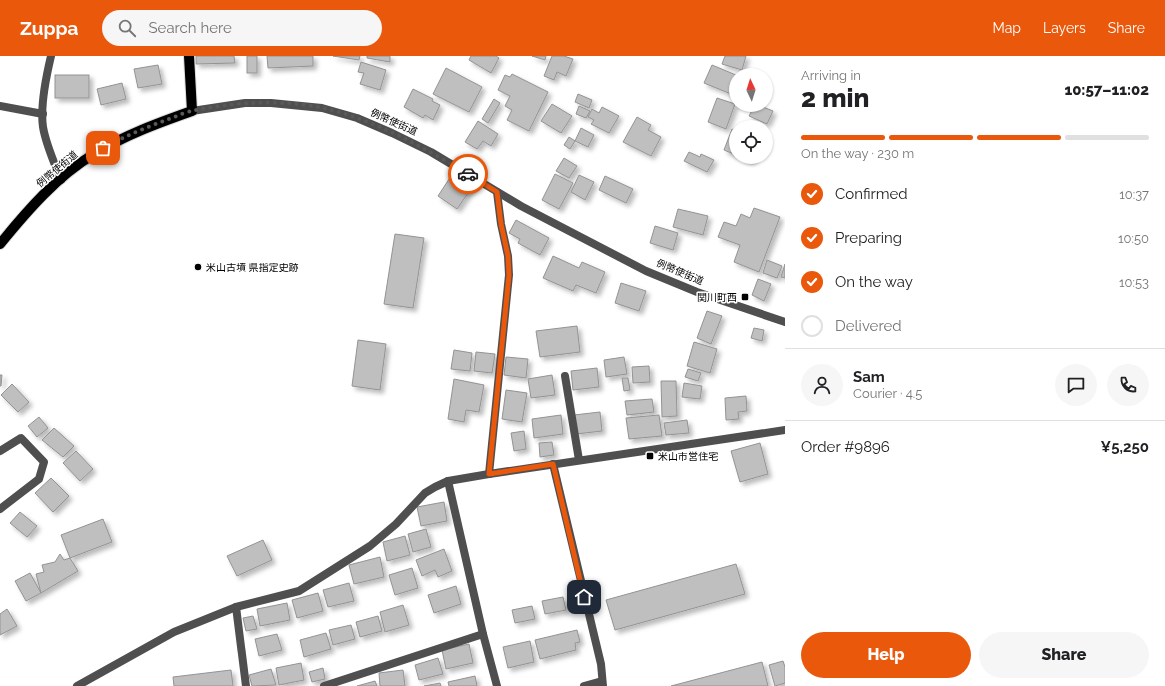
<!DOCTYPE html>
<meta charset="utf-8">
<style>
body{margin:0;font-family:Raleway,"Noto Sans JP",sans-serif;background:#f6f6f6;color:#202124;height:100vh;display:flex;flex-direction:column;font-size:15px;white-space:nowrap}
*{box-sizing:border-box;margin:0}
p{font-size:13px;color:#757577}
.icon{flex:none;width:22px;height:22px;fill:none;stroke:currentColor;stroke-width:2;stroke-linecap:round;stroke-linejoin:round}
.map{position:relative;flex:1;overflow:hidden}
.sheet{display:flex;flex-direction:column;background:#fff;width:380px}
.sheet>*{flex:none}
.needle{width:26px;rotate:356deg}
.tools{position:absolute;left:729px;top:12px;display:grid;gap:8px}
.tools a{display:grid;place-items:center;width:44px;height:44px;border-radius:50%;background:#fff;box-shadow:0 1px 3px #0004;font-size:20px}
.pin{position:absolute;display:grid;place-items:center;width:34px;height:34px;color:#fff;margin:-17px;border-radius:8px;box-shadow:0 2px 6px #0006}
.courier{position:absolute;display:grid;place-items:center;width:40px;height:40px;margin:-20px;border:3px solid #ea580c;border-radius:50%;background:#fff;color:#222;box-shadow:0 1px 5px #0007}
.overview em{font-style:normal;font-weight:800}
.overview div{display:flex;flex-direction:column-reverse}
.overview{display:flex;align-items:center;justify-content:space-between;height:68px;padding:0 16px}
h1{font-size:26px;font-weight:800;line-height:30px}
.bar{display:grid;grid-template-columns:repeat(4,1fr);gap:6px 4px;align-content:center;height:48px;padding:0 16px}
.bar i{height:5px;border-radius:3px;background:#e0e0e0}
.bar .selected{background:#ea580c}
.bar p{grid-column:span 4}
.line{display:flex;align-items:center;gap:10px;padding:0 16px;border-top:1px solid #e0e0e0}
.line div{flex:1}
.round{display:grid;place-items:center;flex:none;width:42px;height:42px;border-radius:21px;background:#f6f6f6}
ol{padding:0 16px;list-style:none}
li{display:flex;align-items:center;gap:12px;height:44px}
li p{margin-inline-start:auto}
li .icon{padding:4px;border-radius:50%;background:#ea580c;color:#fff;stroke-width:4}
li:last-child{color:#757577}
li i{width:22px;height:22px;border:2px solid #e0e0e0;border-radius:50%}
.primary-button{display:flex;gap:8px;margin-top:auto;padding:8px 16px}
.primary-button a{flex:1;height:46px;border-radius:24px;background:#ea580c;color:#fff;font-size:16px;font-weight:800;line-height:46px;text-align:center}
.primary-button a+a{background:#f6f6f6;color:#202124}
header{display:flex;align-items:center;gap:24px;box-sizing:border-box;height:56px;padding:0 20px;background:#ea580c;color:#fff}
header strong{font-size:19px}
nav{display:flex;gap:22px;margin-inline-start:auto;font-size:14px}
.search{width:280px;height:36px;background:#f6f6f6;display:flex;align-items:center;gap:10px;box-sizing:border-box;padding:0 14px;border-radius:22px;color:#757577;font-size:15px}
main{display:flex;flex:1;min-height:0}
.map>svg:first-child{display:block}
.building{fill:#bfbfbf;stroke:#939393;filter:url(#shadow)}
.lines{fill:none;stroke-linecap:round;stroke-linejoin:round}
.primary-casing{stroke:#dbdbdb;stroke-width:12}
.minor{stroke:#4f4f4f;stroke-width:8}
.tertiary{stroke:#4f4f4f;stroke-width:8}
.primary{stroke:#000;stroke-width:10}
.done{stroke:#595959;stroke-width:4;stroke-dasharray:0 7.2}
.route{stroke:#ea580c;stroke-width:5}
.poi-dot{fill:#000;stroke:#fff;stroke-width:1.5}
.labels{text-anchor:middle;dominant-baseline:central;stroke-width:3;stroke-linejoin:round;paint-order:stroke}
.street-label{font-size:10px;fill:#000;stroke:#fff}
.poi-label{font-size:10px;fill:#000;stroke:#fff;text-anchor:start}
</style>
<header>
<strong>Zuppa</strong>
<div class="search"><svg class="icon" aria-label="search" viewBox="0 0 24 24"><circle cx="10" cy="10" r="6"/><path d="M15 15l6 6"/></svg>Search here</div>
<nav><a>Map</a><a>Layers</a><a>Share</a></nav>
</header>
<main>
<div class="map">
<svg width="785" height="630" viewBox="0 0 785 630">
<defs>
<filter id="shadow"><feDropShadow dx="3.5" dy="3.5" stdDeviation="2" flood-color="#0004"/></filter>
</defs>
<rect width="100%" height="100%" fill="#fff"/>
<g class="building">
<polygon points="196,0 234,0 235,7 196,8"/>
<rect x="247" y="0" width="10" height="17"/>
<polygon points="267,0 313,0 313,10 268,12"/>
<polygon points="333,0 360,0 359,4"/>
<polygon points="367,0 390,0 390,6 367,2"/>
<polygon points="471,0 496,0 499,2 491,17 469,4"/>
<polygon points="532,0 546,0 545,4"/>
<polygon points="552,0 564,0 573,3 566,20 557,16 554,24 544,20"/>
<polygon points="725,0 746,0 742,14 722,8"/>
<polygon points="361,6 386,14 380,34 360,28 364,17 358,16"/>
<polygon points="158,9 162,28 138,32 134,13"/>
<polygon points="712,9 736,19 736,40 704,27"/>
<polygon points="446,12 482,31 469,56 433,38"/>
<polygon points="512,18 548,36 529,75 507,64 512,54 505,50 510,40 498,34 505,19 510,21"/>
<rect x="55" y="19" width="34" height="23"/>
<polygon points="122,27 126,43 101,49 97,33"/>
<polygon points="413,33 433,43 432,45 440,49 433,64 425,59 423,62 404,51"/>
<polygon points="578,38 592,44 589,52 575,46"/>
<polygon points="717,42 735,48 726,73 708,66"/>
<polygon points="494,43 500,47 488,67 482,63"/>
<polygon points="552,48 572,60 561,77 541,65"/>
<polygon points="755,49 758,49 773,55 767,68 749,60"/>
<polygon points="579,50 590,55 586,62 576,58"/>
<polygon points="602,51 619,60 609,77 591,68 594,64 588,61 592,53 599,57"/>
<polygon points="637,61 651,69 648,74 661,81 651,100 623,86"/>
<polygon points="478,65 498,78 491,90 483,85 477,93 465,86"/>
<polygon points="581,72 594,79 588,91 575,85"/>
<polygon points="732,73 736,75 736,99 724,94"/>
<polygon points="569,81 575,85 570,93 564,89"/>
<polygon points="689,96 700,101 701,98 714,104 707,116 684,105"/>
<polygon points="740,101 753,101 751,105"/>
<polygon points="564,102 577,110 569,122 556,115"/>
<polygon points="453,117 473,130 457,153 438,140"/>
<polygon points="555,118 573,127 559,153 542,144"/>
<polygon points="579,119 594,126 585,144 571,136"/>
<polygon points="605,120 633,133 626,147 599,134"/>
<polygon points="754,152 780,161 759,216 734,206 740,189 718,181 724,166 736,170 741,158 750,162"/>
<polygon points="678,153 708,160 703,179 673,171"/>
<polygon points="516,164 549,182 540,199 518,187 520,183 509,177"/>
<polygon points="655,170 678,177 673,194 650,187"/>
<polygon points="395,178 424,182 413,252 384,248"/>
<polygon points="553,200 579,212 582,206 605,216 596,237 576,229 573,235 543,222"/>
<polygon points="767,204 782,210 777,222 763,217"/>
<polygon points="785,208 785,222 781,221"/>
<polygon points="758,223 771,228 764,245 752,239"/>
<polygon points="621,227 646,235 639,255 615,247"/>
<polygon points="707,255 722,260 711,288 697,282"/>
<polygon points="577,270 580,296 540,301 536,275"/>
<polygon points="754,272 764,274 762,285 751,282"/>
<polygon points="358,284 386,288 380,334 352,330"/>
<polygon points="694,286 717,293 710,317 687,310"/>
<polygon points="454,294 472,297 470,315 451,313"/>
<polygon points="476,296 495,298 492,317 474,315"/>
<polygon points="506,301 528,303 526,322 504,319"/>
<polygon points="624,301 627,318 606,321 604,304"/>
<polygon points="649,310 650,326 633,327 632,311"/>
<polygon points="597,312 599,331 573,334 571,315"/>
<polygon points="688,313 701,317 698,325 685,321"/>
<polygon points="0,319 2,319 1,330 0,330"/>
<polygon points="552,319 555,339 531,342 528,323"/>
<polygon points="622,322 628,322 630,334 624,335"/>
<polygon points="454,323 484,329 479,356 466,354 464,366 448,363"/>
<polygon points="661,325 676,325 677,360 662,361"/>
<polygon points="684,327 702,330 700,343 682,341"/>
<polygon points="12,328 29,346 18,356 1,339"/>
<polygon points="506,334 527,337 522,366 502,363"/>
<polygon points="746,340 747,355 738,356 739,363 726,364 725,342"/>
<polygon points="652,343 654,356 627,359 625,345"/>
<polygon points="600,356 602,375 576,378 574,359"/>
<polygon points="561,359 563,378 534,382 532,363"/>
<polygon points="659,359 662,380 629,383 626,362"/>
<polygon points="39,361 48,372 37,381 28,370"/>
<polygon points="687,364 689,377 666,379 664,367"/>
<polygon points="54,372 74,390 63,401 42,384"/>
<polygon points="524,375 526,393 514,395 511,377"/>
<polygon points="552,386 554,399 540,401 539,387"/>
<polygon points="760,387 768,418 740,426 731,395"/>
<polygon points="76,395 93,413 80,425 63,407"/>
<polygon points="51,422 69,440 53,456 35,437"/>
<polygon points="444,446 447,465 421,470 417,451"/>
<polygon points="20,456 37,470 27,481 10,467"/>
<polygon points="103,463 112,486 70,502 61,479"/>
<polygon points="426,473 431,491 413,496 408,478"/>
<polygon points="405,480 410,499 387,505 383,486"/>
<polygon points="263,484 272,504 237,520 227,500"/>
<polygon points="444,493 452,515 438,521 435,514 422,520 416,504"/>
<polygon points="60,498 64,504 70,502 78,515 41,537 36,518 44,516 42,509 55,506"/>
<polygon points="380,501 384,521 354,528 349,509"/>
<polygon points="736,508 745,538 615,574 606,544"/>
<polygon points="412,512 418,532 395,539 389,519"/>
<polygon points="30,517 41,537 26,545 15,525"/>
<polygon points="349,527 354,545 328,551 323,534"/>
<polygon points="456,530 461,548 434,557 428,539"/>
<polygon points="318,537 323,555 297,562 292,544"/>
<polygon points="563,541 566,554 545,558 542,545"/>
<polygon points="287,547 290,564 260,570 257,553"/>
<polygon points="403,549 409,569 385,576 380,556"/>
<polygon points="532,550 535,563 515,567 512,554"/>
<polygon points="7,553 17,570 0,579 0,558"/>
<polygon points="253,560 257,573 246,575 243,562"/>
<polygon points="378,560 382,575 360,581 356,566"/>
<polygon points="351,569 355,583 333,589 329,574"/>
<polygon points="577,574 580,586 575,587 576,594 540,603 535,584"/>
<polygon points="326,577 331,593 304,601 300,584"/>
<polygon points="277,578 282,594 259,600 255,583"/>
<polygon points="530,585 534,606 508,612 503,591"/>
<polygon points="469,588 473,607 446,613 442,594"/>
<polygon points="438,602 443,618 419,624 415,609"/>
<polygon points="783,605 785,611 785,627 775,630 769,609"/>
<polygon points="762,606 768,630 671,630"/>
<polygon points="301,607 304,624 279,629 276,612"/>
<polygon points="323,612 325,623 312,626 309,616"/>
<polygon points="271,613 276,629 252,630 249,619"/>
<polygon points="231,614 233,630 174,630 173,621"/>
<polygon points="403,614 405,630 380,630 379,617"/>
<polygon points="475,620 477,630 449,630 448,626"/>
<polygon points="375,625 377,630 357,630"/>
<polygon points="440,627 441,630 424,630"/>
</g>
<g class="lines">
<g class="primary-casing">
<path id="primary" d="M0,188C27,155 57,120 94,98C125,79 158,67 192,55L189,0"/>
</g>
<g class="minor">
<path d="M51,0C46,21 40,50 43,71C46,89 54,106 61,124"/>
<polyline points="0,50 43,58"/>
<polyline points="565,320 579,404"/>
<polyline points="0,395 21,382 44,406 39,423 0,453"/>
<polyline points="553,408 601,608 603,630"/>
<polyline points="489,418 509,219 508,200 501,168 497,136"/>
<polyline points="448,425 483,578 497,630"/>
<polyline points="236,551 246,630"/>
<polyline points="77,630 174,576 236,551 299,535 370,490 396,468 425,437 435,431 448,425 489,418 785,374"/>
<polyline points="324,630 483,578"/>
<polyline points="584,630 602,625"/>
</g>
<polyline class="tertiary" points="192,55 245,47 271,47 322,52 357,62 392,77 431,96 521,150 646,215 697,236 785,266"/>
<use href="#primary" class="primary"/>
</g>
<g class="lines">
<path class="done" d="M103,92C125,80 149,70 172,62C179,59 186,56 192,55C232,46 282,43 322,52C372,62 424,92 468,118"/>
<polyline class="route" points="468,118 497,136 501,168 508,200 509,219 489,418 553,408 584,541"/>
</g>
<g class="poi-dot">
<circle cx="198" cy="211" r="4"/>
<rect x="741" y="237" width="8" height="8" rx="2"/>
<rect x="646" y="396" width="8" height="8" rx="2"/>
</g>
<g class="labels">
<g class="street-label">
<text transform="translate(394 66) rotate(24)">例幣使街道</text>
<text transform="translate(57 113) rotate(-40)">例幣使街道</text>
<text transform="translate(680 216) rotate(23)">例幣使街道</text>
</g>
<g class="poi-label">
<text x="206" y="211">米山古墳 県指定史跡</text>
<text x="737" y="241" text-anchor="end">関川町西</text>
<text x="658" y="400">米山市営住宅</text>
</g>
</g>
</svg>
<div class="tools">
<a><svg class="needle" viewBox="-14 -14 28 28"><path d="M0-13l5 13h-10z" fill="#e53935"/><path d="M0 13l5-13h-10z" fill="#757577"/></svg></a>
<a><svg class="icon" aria-label="locate" viewBox="0 0 24 24"><circle cx="12" cy="12" r="6"/><path d="M12 2v4M12 18v4M2 12h4M18 12h4"/></svg></a>
</div>
<div class="pin" style="left:103px;top:92px;background:#ea580c"><svg class="icon" aria-label="bag" viewBox="0 0 24 24"><path d="M5 8h14l-1 12H6zM9 8a3 3 0 0 1 6 0"/></svg></div>
<div class="pin" style="left:584px;top:541px;background:#1f2937"><svg class="icon" aria-label="home" viewBox="0 0 24 24"><path d="M3 11l9-7 9 7M6 9v11h12V9"/></svg></div>
<div class="courier" style="left:468px;top:118px"><svg class="icon" aria-label="car" viewBox="0 0 24 24"><path d="M5 17H2v-5l4-1 3-4h7l3 4 3 1v5h-3M9 17h6M6 11h13"/><circle cx="7" cy="17" r="2"/><circle cx="17" cy="17" r="2"/></svg></div>
</div>
<section class="sheet">
<div class="overview"><div><h1>2 min</h1><p>Arriving in</p></div><em>10:57–11:02</em></div>
<div class="bar"><i class="selected"></i><i class="selected"></i><i class="selected"></i><i></i><p>On the way · 230 m</p></div>
<ol>
<li><svg class="icon" aria-label="check" viewBox="0 0 24 24"><path d="M5 12l5 5 9-10"/></svg>Confirmed<p>10:37</p></li>
<li><svg class="icon" aria-label="check" viewBox="0 0 24 24"><path d="M5 12l5 5 9-10"/></svg>Preparing<p>10:50</p></li>
<li><svg class="icon" aria-label="check" viewBox="0 0 24 24"><path d="M5 12l5 5 9-10"/></svg>On the way<p>10:53</p></li>
<li><i></i>Delivered</li>
</ol>
<div class="line" style="height:72px"><a class="round"><svg class="icon" aria-label="person" viewBox="0 0 24 24"><circle cx="12" cy="8" r="4"/><path d="M4 21q1-7 8-7t8 7"/></svg></a><div><b>Sam</b><p>Courier · 4.5</p></div><a class="round"><svg class="icon" aria-label="chat" viewBox="0 0 24 24"><path d="M4 5h16v11H9l-5 4z"/></svg></a><a class="round"><svg class="icon" aria-label="phone" viewBox="0 0 24 24"><path d="M5 4h4l2 5-3 2q2 4 5 5l2-3 5 2v4C11 20 4 13 5 4z"/></svg></a></div>
<div class="line" style="height:52px"><div>Order #9896</div><b>¥5,250</b></div>
<div class="primary-button"><a>Help</a><a>Share</a></div>
</section>
</main>
